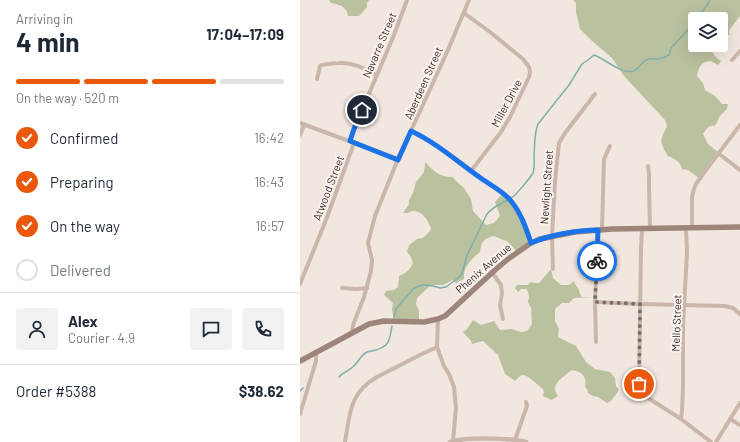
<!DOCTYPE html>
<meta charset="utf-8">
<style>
body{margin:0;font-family:Barlow,sans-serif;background:#f2f2f3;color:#1f2937;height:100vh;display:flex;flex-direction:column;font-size:15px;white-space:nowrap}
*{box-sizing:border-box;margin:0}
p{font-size:13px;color:#747a83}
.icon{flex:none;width:22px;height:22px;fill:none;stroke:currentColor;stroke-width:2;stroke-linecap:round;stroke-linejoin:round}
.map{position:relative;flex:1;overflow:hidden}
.drawer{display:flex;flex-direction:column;background:#fff;width:300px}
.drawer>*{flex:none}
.tools{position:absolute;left:388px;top:12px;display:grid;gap:8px}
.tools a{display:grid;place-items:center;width:40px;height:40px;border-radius:4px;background:#fff;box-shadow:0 4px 16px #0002;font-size:20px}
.pin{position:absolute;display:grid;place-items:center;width:34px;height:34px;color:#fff;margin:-17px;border:2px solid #fff;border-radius:50%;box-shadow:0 1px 4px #0007}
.courier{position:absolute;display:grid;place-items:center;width:40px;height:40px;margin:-20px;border:3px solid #1a73e8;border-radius:50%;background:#fff;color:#222;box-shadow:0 1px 5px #0007}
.headline em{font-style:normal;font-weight:700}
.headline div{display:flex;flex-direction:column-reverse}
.headline{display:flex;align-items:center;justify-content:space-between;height:68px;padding:0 16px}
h1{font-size:26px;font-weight:700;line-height:30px}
.bar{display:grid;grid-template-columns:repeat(4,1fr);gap:6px 4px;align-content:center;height:48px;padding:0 16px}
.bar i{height:5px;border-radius:3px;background:#e0e1e3}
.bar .current{background:#ea580c}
.bar p{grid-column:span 4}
.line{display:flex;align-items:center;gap:10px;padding:0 16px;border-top:1px solid #e0e1e3}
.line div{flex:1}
.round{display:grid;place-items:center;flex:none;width:42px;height:42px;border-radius:4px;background:#f2f2f3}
ol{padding:0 16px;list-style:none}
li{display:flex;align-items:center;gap:12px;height:44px}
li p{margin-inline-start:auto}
li .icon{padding:4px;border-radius:50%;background:#ea580c;color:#fff;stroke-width:4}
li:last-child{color:#747a83}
li i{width:22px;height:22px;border:2px solid #e0e1e3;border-radius:50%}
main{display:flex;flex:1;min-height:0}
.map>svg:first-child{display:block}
.green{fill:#bac19f}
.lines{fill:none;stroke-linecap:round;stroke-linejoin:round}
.stream{stroke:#7eafac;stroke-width:1.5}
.minor{stroke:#cab6ab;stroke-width:4}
.tertiary{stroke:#cab6ab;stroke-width:4.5}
.secondary{stroke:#9e857c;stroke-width:5.5}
.done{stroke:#796e69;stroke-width:4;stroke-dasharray:0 7.2}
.route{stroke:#1a73e8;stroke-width:5}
.labels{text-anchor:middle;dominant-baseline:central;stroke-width:4;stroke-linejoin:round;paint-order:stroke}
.street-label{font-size:11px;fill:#382d2a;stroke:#faf2ec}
</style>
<main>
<section class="drawer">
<div class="headline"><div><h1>4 min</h1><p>Arriving in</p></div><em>17:04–17:09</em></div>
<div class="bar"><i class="current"></i><i class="current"></i><i class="current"></i><i></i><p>On the way · 520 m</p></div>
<ol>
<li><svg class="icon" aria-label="check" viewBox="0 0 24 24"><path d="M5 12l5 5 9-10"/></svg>Confirmed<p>16:42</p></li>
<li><svg class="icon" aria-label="check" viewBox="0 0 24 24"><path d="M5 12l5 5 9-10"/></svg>Preparing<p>16:43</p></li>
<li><svg class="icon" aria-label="check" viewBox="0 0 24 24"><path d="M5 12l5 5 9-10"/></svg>On the way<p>16:57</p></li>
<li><i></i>Delivered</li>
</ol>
<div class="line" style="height:72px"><a class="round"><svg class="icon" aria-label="person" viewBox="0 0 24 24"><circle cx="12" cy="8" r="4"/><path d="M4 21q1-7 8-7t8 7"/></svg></a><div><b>Alex</b><p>Courier · 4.9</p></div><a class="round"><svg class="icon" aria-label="chat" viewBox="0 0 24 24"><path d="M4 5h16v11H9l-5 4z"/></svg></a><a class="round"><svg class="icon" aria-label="phone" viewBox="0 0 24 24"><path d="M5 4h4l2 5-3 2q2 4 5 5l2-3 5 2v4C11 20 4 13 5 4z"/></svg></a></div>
<div class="line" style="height:52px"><div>Order #5388</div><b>$38.62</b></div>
</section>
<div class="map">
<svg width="440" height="442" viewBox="0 0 440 442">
<rect width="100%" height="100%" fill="#f2e7df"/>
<g class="green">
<path d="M29,0H69L67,3V7L59,16H48C47,7 39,4 31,3Z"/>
<path d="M273,0H440V16L430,29L429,32L430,35H426L421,39V19H395V45H415C408,52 416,57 421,61L418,65L411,61C401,62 399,66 397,76L403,83L405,90L415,96L422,104H428L427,109L419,117L417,123L414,126C408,125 406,130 403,134L408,144L419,153L399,178L388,170L382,169C381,162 374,158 368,156C359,141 360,141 367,126L365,120L324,76L312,58L291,40L280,29L276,12V3Z"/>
<path d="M126,162C132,171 142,178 153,177L155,180L164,188L171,199L173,211L186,225L194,223L200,216L195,202L203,193L210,198L231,241L217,252L207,241L203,240L194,236C184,238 181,242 180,252C172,258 162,269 164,279L156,283L153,280L143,285H131L117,298L116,304L119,311V321H94L92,309L93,303L84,295L86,291L94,290L98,287L99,276C106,273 110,270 113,263L111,257L107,252L109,245L117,239L123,238L130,231L131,228C127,219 123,211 112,211L108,213H103L109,204V200L113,193L116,182L124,172L125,164Z"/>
<path d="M251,269L253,278L261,285H269L274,281C275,284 276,286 278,288C280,292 279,293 282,297H295L274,298L269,303H262L255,309V321L259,329L258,337L276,346L286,362L295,369L310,372L315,378L316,386L319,390L311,401L307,403L298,397L293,396L288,393L287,389L285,387C287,376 282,372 272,370C267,374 254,382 255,389C255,392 257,394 258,396L252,400L243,396L244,392L243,389C238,386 229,375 223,375C220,375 217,379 215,381L205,374L198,355L183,341L172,344L171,341L163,332L167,329L173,320L181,325L194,321L200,330L212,329L221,332L227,331L232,324L231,308L228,302L229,297L228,291L226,289H221L218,292L215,288L217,285H227L231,282L235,283H239Z"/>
</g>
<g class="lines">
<g class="stream">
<polyline points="396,19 408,4 410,0"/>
<path d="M94,317L96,309L113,289L119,286L125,285L133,286L140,288L146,287L157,279L162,274L167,255L187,214C195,204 206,203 215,195C219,191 230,178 233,173C235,167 234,161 234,155C235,144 234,134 238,124L269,85L282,64L288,60L294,55C306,59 321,75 334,71C340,68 342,61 348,59C349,59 354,59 355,59C361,59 364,58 369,55L371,48L386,32L395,20"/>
<path d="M39,377C43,372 49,371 54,366C58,362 61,355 67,352C70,351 73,351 76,350C91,345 89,340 92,326"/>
<polyline points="0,391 3,388"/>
</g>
<g class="minor">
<polyline points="164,13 190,32 223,59 229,67 230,72 229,77 210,117 201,132 171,171"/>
<polyline points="432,60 440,51"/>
<path d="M17,79L20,66L22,65C28,64 33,63 39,63C53,62 65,68 76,75"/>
<polyline points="0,123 98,159"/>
<path d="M111,131C137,143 159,162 182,179C192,186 204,192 211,201C221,214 225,228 231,243"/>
<polyline points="0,135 4,125"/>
<polyline points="50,141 54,129 94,35 107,0"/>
<polyline points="418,153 440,170"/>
<polyline points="348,166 349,174 349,188 350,228"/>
<polyline points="392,227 392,197 394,189 396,184 403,174 440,125"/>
<polyline points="342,229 341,248 339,390 345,396 381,419 411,442"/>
<polyline points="302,230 304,159 310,146"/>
<polyline points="253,269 252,236 255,181 259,143 265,133 295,94"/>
<polyline points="192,272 201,285 202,294 200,305 203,319"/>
<polyline points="0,284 26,220 54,143"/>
<polyline points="42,288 56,289 67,288"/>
<polyline points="295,302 340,304 425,306 433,308 440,314"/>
<polyline points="138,319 137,347 144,366 149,374 154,387 156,408 153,441"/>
<polyline points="52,332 53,325 64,297 71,271 72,260 68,243 75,216 98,159 148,50 169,0"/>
<polyline points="296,342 295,302 298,230"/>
<polyline points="0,414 16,361 16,352"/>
<polyline points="381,419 382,411 383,388 383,325 387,253 386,227"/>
<polyline points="430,419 440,425"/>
<polyline points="215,440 227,406 226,402"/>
<path d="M45,442C50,414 49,393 77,377L120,355L137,347"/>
<polyline points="416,442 440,403"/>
</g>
<path class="tertiary" d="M150,442C162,437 213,438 226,442"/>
<polyline class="secondary" points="0,361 69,324 84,321 124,322 138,319 145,316 195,270 208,259 231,243 240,239 275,232 312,229 440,227"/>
</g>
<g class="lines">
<polyline class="done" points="297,261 295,302 340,304 339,384"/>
<path class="route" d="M62,110L54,129L50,141L98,160L111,131C137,143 159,163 182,179C192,186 204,192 211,201C221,213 226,228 231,243C249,235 278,230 298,230L297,261"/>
</g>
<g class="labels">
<g class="street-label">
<text transform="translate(79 45) rotate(-67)">Navarre Street</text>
<text transform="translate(123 83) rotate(-66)">Aberdeen Street</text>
<text transform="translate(206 103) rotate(-62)">Miller Drive</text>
<text transform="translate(246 187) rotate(-86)">Newlight Street</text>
<text transform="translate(28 188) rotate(-69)">Atwood Street</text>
<text transform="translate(183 268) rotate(-41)">Phenix Avenue</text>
<text transform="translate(376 323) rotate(-88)">Mello Street</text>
</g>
</g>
</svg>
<div class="tools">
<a><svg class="icon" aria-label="layers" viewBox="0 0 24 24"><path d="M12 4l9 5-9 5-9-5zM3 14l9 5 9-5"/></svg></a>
</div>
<div class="pin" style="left:339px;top:384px;background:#ea580c"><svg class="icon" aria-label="bag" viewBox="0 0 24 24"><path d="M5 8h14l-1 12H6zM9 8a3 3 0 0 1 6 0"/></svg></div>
<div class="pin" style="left:62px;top:110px;background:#1f2937"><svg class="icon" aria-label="home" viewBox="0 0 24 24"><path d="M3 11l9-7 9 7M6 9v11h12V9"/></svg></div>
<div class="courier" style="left:297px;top:261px"><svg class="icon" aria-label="bike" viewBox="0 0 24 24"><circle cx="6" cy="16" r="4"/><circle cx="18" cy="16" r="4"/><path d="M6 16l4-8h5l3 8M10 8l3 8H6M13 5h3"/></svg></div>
</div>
</main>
